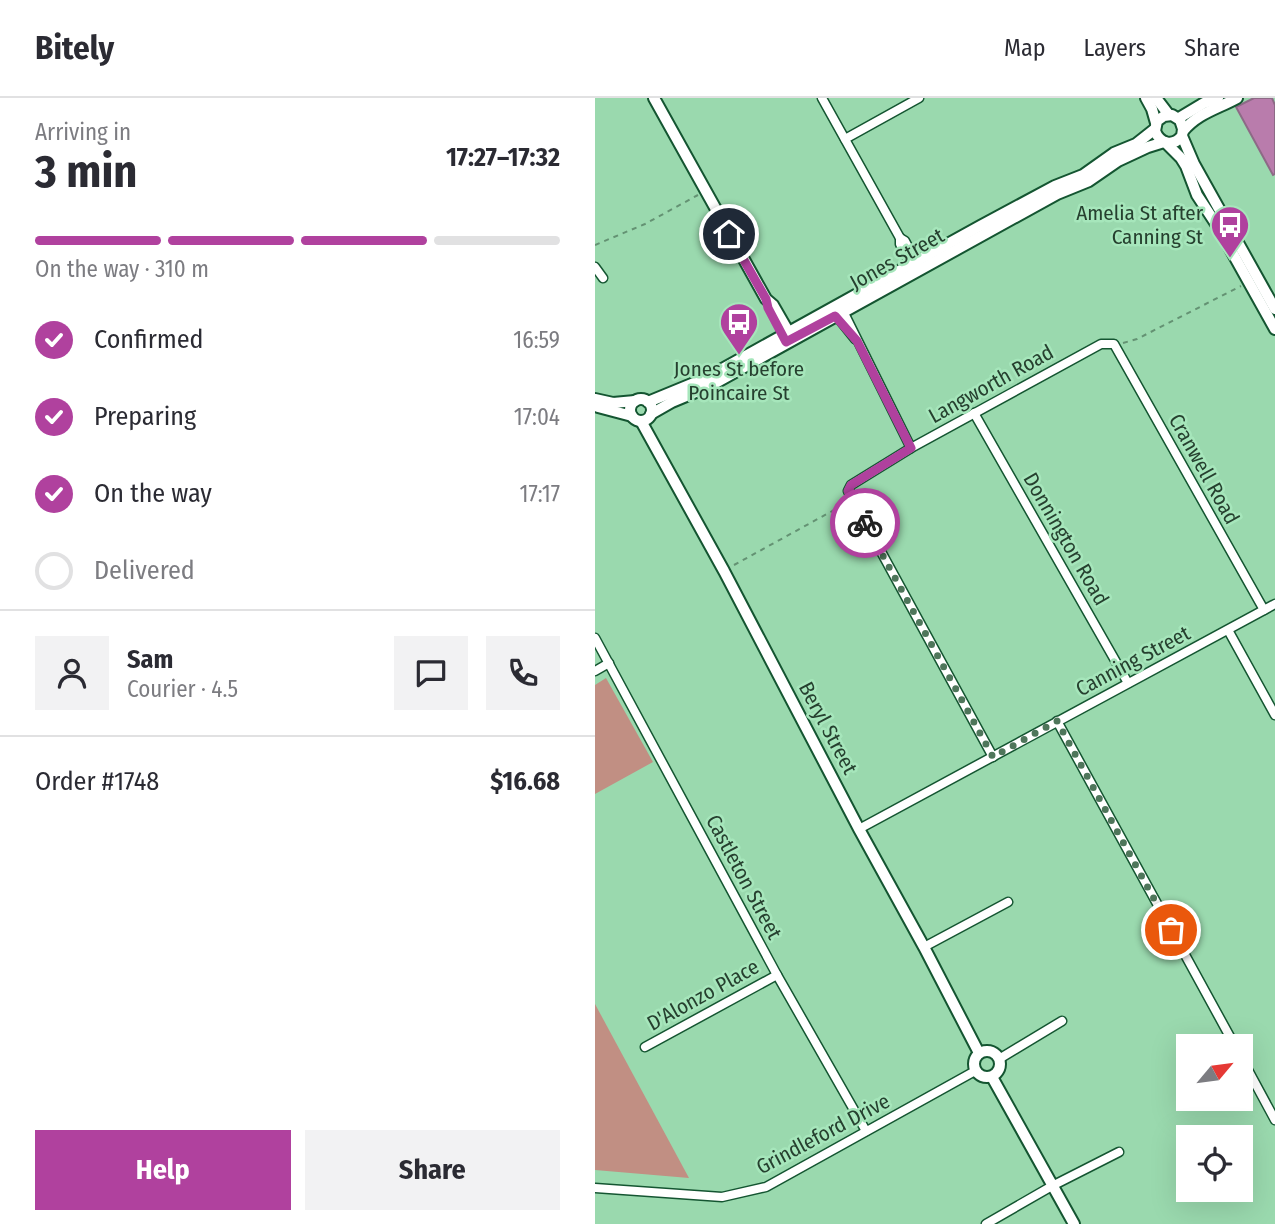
<!DOCTYPE html>
<meta charset="utf-8">
<style>
body{margin:0;font-family:"Fira Sans Condensed",sans-serif;background:#f2f2f3;color:#2b2b33;height:100vh;display:flex;flex-direction:column;font-size:26px;white-space:nowrap}
*{box-sizing:border-box;margin:0}
p{font-size:23px;color:#7c7c81}
.icon{flex:none;width:38px;height:38px;fill:none;stroke:currentColor;stroke-width:2;stroke-linecap:round;stroke-linejoin:round}
.map{position:relative;flex:1;overflow:hidden}
.sheet{display:flex;flex-direction:column;background:#fff;width:595px}
.sheet>*{flex:none}
.needle{width:46px;rotate:61deg}
.controls{position:absolute;left:581px;top:936px;display:grid;gap:14px}
.controls a{display:grid;place-items:center;width:77px;height:77px;border-radius:0px;background:#fff;box-shadow:0 7px 28px #0002;font-size:35px}
.pin{position:absolute;display:grid;place-items:center;width:60px;height:60px;color:#fff;margin:-30px;border:4px solid #fff;border-radius:50%;box-shadow:0 2px 7px #0007}
.courier{position:absolute;display:grid;place-items:center;width:70px;height:70px;margin:-35px;border:5px solid #b0419e;border-radius:50%;background:#fff;color:#222;box-shadow:0 2px 9px #0007}
.overview em{font-style:normal;font-weight:700}
.overview div{display:flex;flex-direction:column-reverse}
.overview{display:flex;align-items:center;justify-content:space-between;height:119px;padding:0 35px}
h1{font-size:46px;font-weight:700;line-height:52px}
.bar{display:grid;grid-template-columns:repeat(4,1fr);gap:10px 7px;align-content:center;height:84px;padding:0 35px}
.bar i{height:9px;border-radius:5px;background:#e1e1e2}
.bar .active{background:#b0419e}
.bar p{grid-column:span 4}
.line{display:flex;align-items:center;gap:18px;padding:0 35px;border-top:2px solid #e1e1e2}
.line div{flex:1}
.round{display:grid;place-items:center;flex:none;width:74px;height:74px;border-radius:0px;background:#f2f2f3}
ol{padding:0 35px;list-style:none}
li{display:flex;align-items:center;gap:21px;height:77px}
li p{margin-inline-start:auto}
li .icon{padding:7px;border-radius:50%;background:#b0419e;color:#fff;stroke-width:4}
li:last-child{color:#7c7c81}
li i{width:38px;height:38px;border:4px solid #e1e1e2;border-radius:50%}
.button{display:flex;gap:14px;margin-top:auto;padding:14px 35px}
.button a{flex:1;height:80px;border-radius:0px;background:#b0419e;color:#fff;font-size:28px;font-weight:700;line-height:80px;text-align:center}
.button a+a{background:#f2f2f3;color:#2b2b33}
header{display:flex;align-items:center;gap:42px;box-sizing:border-box;height:98px;padding:0 35px;background:#fff;border-bottom:2px solid #e1e1e2}
header strong{font-size:33px}
nav{display:flex;gap:38px;margin-inline-start:auto;font-size:24px}
main{display:flex;flex:1;min-height:0}
.map>svg:first-child{display:block}
.green{fill:#c18f83}
.water{fill:#b97cac;stroke:#8d6a86;stroke-width:2}
.lines{fill:none;stroke-linecap:round;stroke-linejoin:round}
.street-casing{stroke:#145531;stroke-width:11}
.secondary-casing{stroke:#145531;stroke-width:14}
.path{stroke:#649273;stroke-width:2;stroke-dasharray:5 5;stroke-linecap:butt}
.street{stroke:#fff;stroke-width:8}
.secondary{stroke:#fff;stroke-width:10}
.done{stroke:#4f765b;stroke-width:7;stroke-dasharray:0 12.6}
.route{stroke:#b0419e;stroke-width:9}
.labels{text-anchor:middle;dominant-baseline:central;stroke-width:5;stroke-linejoin:round;paint-order:stroke}
.poi-label{font-size:21px;fill:#26402f;stroke:#a6e6bb;text-anchor:end}
.street-label{font-size:21px;fill:#26402f;stroke:#a6e6bb}
</style>
<header>
<strong>Bitely</strong>
<nav><a>Map</a><a>Layers</a><a>Share</a></nav>
</header>
<main>
<section class="sheet">
<div class="overview"><div><h1>3 min</h1><p>Arriving in</p></div><em>17:27–17:32</em></div>
<div class="bar"><i class="active"></i><i class="active"></i><i class="active"></i><i></i><p>On the way · 310 m</p></div>
<ol>
<li><svg class="icon" aria-label="check" viewBox="0 0 24 24"><path d="M5 12l5 5 9-10"/></svg>Confirmed<p>16:59</p></li>
<li><svg class="icon" aria-label="check" viewBox="0 0 24 24"><path d="M5 12l5 5 9-10"/></svg>Preparing<p>17:04</p></li>
<li><svg class="icon" aria-label="check" viewBox="0 0 24 24"><path d="M5 12l5 5 9-10"/></svg>On the way<p>17:17</p></li>
<li><i></i>Delivered</li>
</ol>
<div class="line" style="height:126px"><a class="round"><svg class="icon" aria-label="person" viewBox="0 0 24 24"><circle cx="12" cy="8" r="4"/><path d="M4 21q1-7 8-7t8 7"/></svg></a><div><b>Sam</b><p>Courier · 4.5</p></div><a class="round"><svg class="icon" aria-label="chat" viewBox="0 0 24 24"><path d="M4 5h16v11H9l-5 4z"/></svg></a><a class="round"><svg class="icon" aria-label="phone" viewBox="0 0 24 24"><path d="M5 4h4l2 5-3 2q2 4 5 5l2-3 5 2v4C11 20 4 13 5 4z"/></svg></a></div>
<div class="line" style="height:91px"><div>Order #1748</div><b>$16.68</b></div>
<div class="button"><a>Help</a><a>Share</a></div>
</section>
<div class="map">
<svg width="680" height="1126" viewBox="0 0 680 1126">
<rect width="100%" height="100%" fill="#9ad9ae"/>
<g class="green">
<polygon points="11,580 58,664 0,696 0,587"/>
<polygon points="0,906 94,1080 0,1072"/>
</g>
<polygon class="water" points="659,0 677,0 680,7 680,76 678,77 641,9"/>
<g class="lines">
<g class="street-casing">
<g id="street">
<polyline points="227,0 305,140 305,146 317,170"/>
<polyline points="250,41 324,0"/>
<polyline points="305,140 310,143 322,166"/>
<polyline points="0,169 8,180"/>
<polyline points="247,211 316,350"/>
<polyline points="240,216 260,241"/>
<polyline points="379,315 533,585"/>
<polyline points="633,532 680,617"/>
<polyline points="0,540 182,877 271,1033"/>
<polyline points="0,573 14,565"/>
<polyline points="462,623 640,948"/>
<polyline points="398,659 253,393 256,387 316,350 506,246 519,246 669,512"/>
<polyline points="264,731 680,506"/>
<polyline points="329,849 413,804"/>
<polyline points="50,949 182,877"/>
<polyline points="646,959 680,1022"/>
<polyline points="404,961 467,923"/>
<polyline points="0,1090 127,1099 171,1089 380,973"/>
<polyline points="391,1126 457,1088 524,1054"/>
</g>
</g>
<g class="secondary-casing">
<g id="secondary">
<polyline points="59,0 171,201 178,207 197,240"/>
<polyline points="551,0 557,11 561,25"/>
<polyline points="561,0 574,17"/>
<polyline points="584,20 609,5 623,0"/>
<path d="M588,33C603,15 622,11 642,0"/>
<path d="M587,38C578,49 565,46 560,33L562,23L569,18L577,17L585,22L588,31L587,38L599,66L680,211"/>
<polyline points="571,45 586,60 591,68 602,97 623,129 680,231"/>
<polyline points="0,301 18,305 40,303"/>
<circle cx="46" cy="312" r="11"/>
<polyline points="53,304 109,281 385,128 460,88 488,77 519,55 541,46 560,31"/>
<polyline points="3,309 37,318"/>
<polyline points="56,316 77,304 113,289 462,96 494,83 523,63 553,49 569,44"/>
<polyline points="46,323 129,473 264,731 329,849 384,955"/>
<circle cx="392" cy="966" r="13"/>
<polyline points="397,979 479,1126"/>
</g>
</g>
<g class="path">
<polyline points="0,147 50,126 103,97"/>
<polyline points="528,245 542,241 646,188"/>
<polyline points="139,467 250,406"/>
</g>
<use href="#street" class="street"/>
<use href="#secondary" class="secondary"/>
</g>
<g class="lines">
<polyline class="done" points="270,425 398,659 462,623 576,832"/>
<polyline class="route" points="134,136 171,201 173,210 191,244 240,218 262,243 316,350 256,387 253,393 270,425"/>
</g>
<defs>
<g id="bus-pin" transform="scale(2.0125)"><path d="M0 17L-7.5 6A9.5 9.5 0 1 1 7.5 6Z" fill="#b0419e" stroke="#a6e6bb"/><path d="M-5-6H5V4H4V6H2V4H-2V6H-4V4H-5ZM-3.5-4V0h7V-4ZM-3.5 1.2v1.5H-2V1.2ZM2 1.2v1.5H3.5V1.2Z" fill="#fff"/></g>
</defs>
<g fill-rule="evenodd">
<use href="#bus-pin" x="635" y="127"/>
<use href="#bus-pin" x="144" y="224"/>
</g>
<g class="labels">
<g class="poi-label">
<text x="608" y="115">Amelia St after<tspan x="608" dy="24">Canning St</tspan></text>
<text x="144" y="271" text-anchor="middle">Jones St before<tspan x="144" dy="24">Poincaire St</tspan></text>
</g>
<g class="street-label">
<text transform="translate(302 161) rotate(-29)">Jones Street</text>
<text transform="translate(396 286) rotate(-29)">Langworth Road</text>
<text transform="translate(609 371) rotate(61)">Cranwell Road</text>
<text transform="translate(471 441) rotate(60)">Donnington Road</text>
<text transform="translate(538 563) rotate(-28)">Canning Street</text>
<text transform="translate(233 630) rotate(62)">Beryl Street</text>
<text transform="translate(149 779) rotate(62)">Castleton Street</text>
<text transform="translate(108 897) rotate(-29)">D'Alonzo Place</text>
<text transform="translate(228 1036) rotate(-28)">Grindleford Drive</text>
</g>
</g>
</svg>
<div class="controls">
<a><svg class="needle" viewBox="-14 -14 28 28"><path d="M0-13l5 13h-10z" fill="#e53935"/><path d="M0 13l5-13h-10z" fill="#7c7c81"/></svg></a>
<a><svg class="icon" aria-label="locate" viewBox="0 0 24 24"><circle cx="12" cy="12" r="6"/><path d="M12 2v4M12 18v4M2 12h4M18 12h4"/></svg></a>
</div>
<div class="pin" style="left:576px;top:832px;background:#ea580c"><svg class="icon" aria-label="bag" viewBox="0 0 24 24"><path d="M5 8h14l-1 12H6zM9 8a3 3 0 0 1 6 0"/></svg></div>
<div class="pin" style="left:134px;top:136px;background:#1f2937"><svg class="icon" aria-label="home" viewBox="0 0 24 24"><path d="M3 11l9-7 9 7M6 9v11h12V9"/></svg></div>
<div class="courier" style="left:270px;top:425px"><svg class="icon" aria-label="bike" viewBox="0 0 24 24"><circle cx="6" cy="16" r="4"/><circle cx="18" cy="16" r="4"/><path d="M6 16l4-8h5l3 8M10 8l3 8H6M13 5h3"/></svg></div>
</div>
</main>
